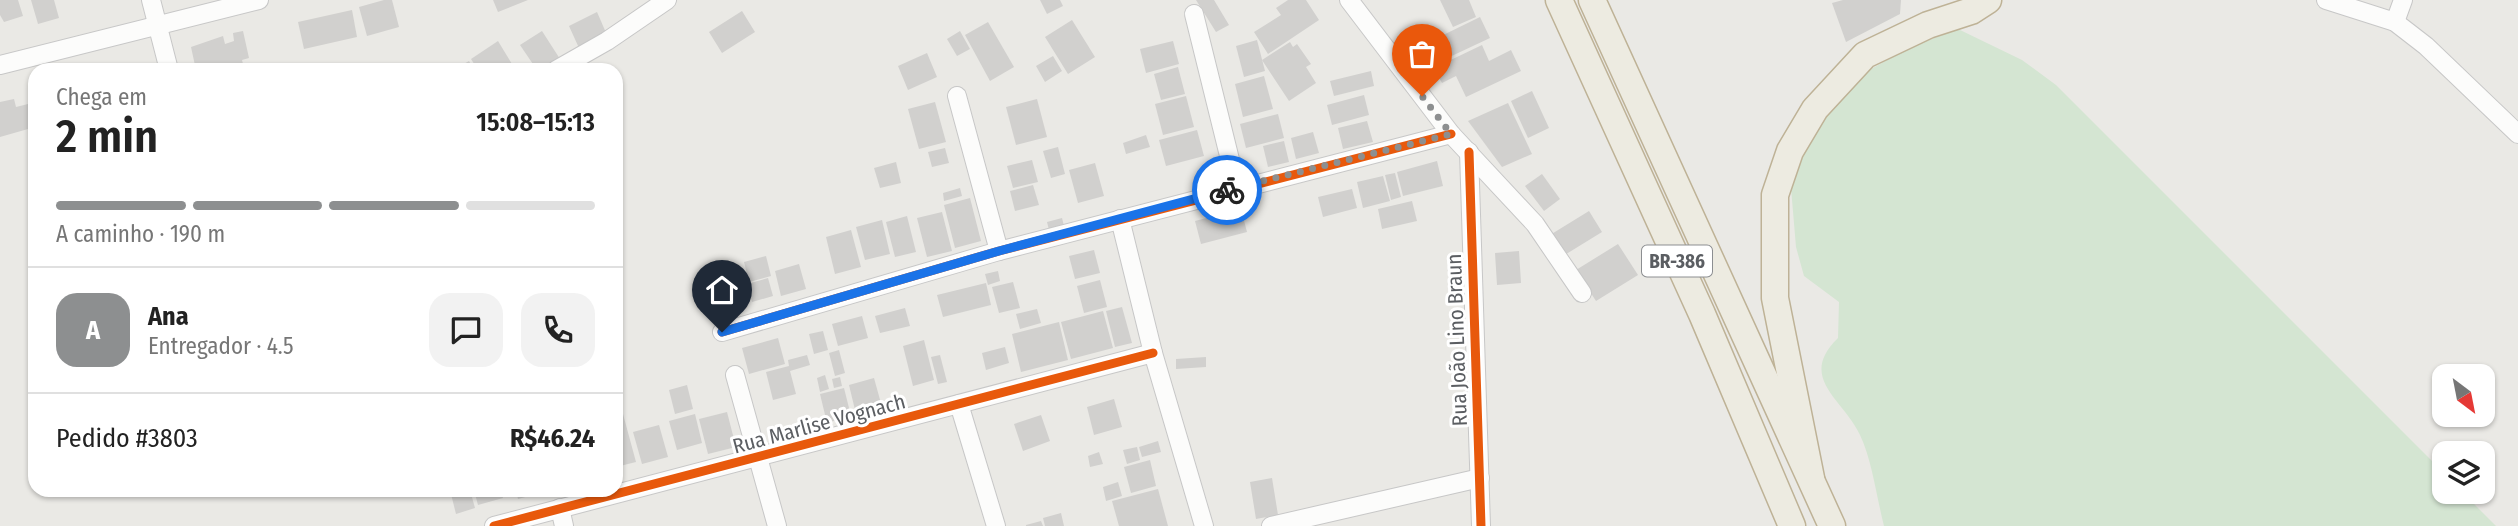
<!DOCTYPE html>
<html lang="pt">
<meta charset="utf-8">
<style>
body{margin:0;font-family:"Fira Sans Condensed",sans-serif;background:#f2f2f2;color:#222;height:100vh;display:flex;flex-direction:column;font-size:26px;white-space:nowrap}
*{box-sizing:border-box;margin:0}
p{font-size:23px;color:#767676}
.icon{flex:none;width:38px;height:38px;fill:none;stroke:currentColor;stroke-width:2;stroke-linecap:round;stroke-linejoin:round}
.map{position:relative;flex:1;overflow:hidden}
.panel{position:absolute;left:28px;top:63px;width:595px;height:434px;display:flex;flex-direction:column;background:#fff;border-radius:21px;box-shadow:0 2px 5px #0004}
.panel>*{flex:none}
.needle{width:46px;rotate:148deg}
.buttons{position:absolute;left:2432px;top:364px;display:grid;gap:14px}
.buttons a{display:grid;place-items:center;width:63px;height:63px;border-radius:14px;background:#fff;box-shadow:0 2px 5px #0004;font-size:35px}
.pin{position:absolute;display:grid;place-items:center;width:60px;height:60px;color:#fff;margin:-72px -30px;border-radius:50% 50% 50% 0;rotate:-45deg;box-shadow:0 0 7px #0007}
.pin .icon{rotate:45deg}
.courier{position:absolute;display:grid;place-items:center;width:70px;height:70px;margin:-35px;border:5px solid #1a73e8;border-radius:50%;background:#fff;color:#222;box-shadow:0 2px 9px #0007}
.head em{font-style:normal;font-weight:600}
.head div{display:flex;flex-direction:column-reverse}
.head{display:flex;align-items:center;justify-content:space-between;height:119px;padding:0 28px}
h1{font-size:46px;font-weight:600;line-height:52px}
.bar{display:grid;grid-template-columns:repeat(4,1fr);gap:10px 7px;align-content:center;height:84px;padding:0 28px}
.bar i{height:9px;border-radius:5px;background:#e0e0e0}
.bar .active{background:#8d8f90}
.bar p{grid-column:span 4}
.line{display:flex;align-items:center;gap:18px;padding:0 28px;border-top:2px solid #e0e0e0}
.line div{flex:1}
.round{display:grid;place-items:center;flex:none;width:74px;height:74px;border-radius:21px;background:#f2f2f2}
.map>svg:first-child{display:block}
.green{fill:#d4e5d2}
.building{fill:#d1d0ce}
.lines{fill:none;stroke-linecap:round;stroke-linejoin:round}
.minor-casing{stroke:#c7c7c7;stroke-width:20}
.highway-casing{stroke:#beb296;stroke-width:29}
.minor{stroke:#fcfcfb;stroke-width:18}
.highway{stroke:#edebe1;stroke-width:26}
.cycleway-casing{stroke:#fff;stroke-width:13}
.cycleway{stroke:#e8590c;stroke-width:9}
.done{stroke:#8d8f90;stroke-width:7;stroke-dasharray:0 12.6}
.route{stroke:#1a73e8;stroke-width:9}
.labels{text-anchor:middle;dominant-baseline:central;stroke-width:6;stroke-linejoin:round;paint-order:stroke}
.shield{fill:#fff;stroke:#8c8e91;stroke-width:2}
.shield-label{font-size:19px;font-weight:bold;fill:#5b5e62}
.street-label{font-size:21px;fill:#5b5e62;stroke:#fff}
</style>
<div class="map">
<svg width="2518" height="526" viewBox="0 0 2518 526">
<rect width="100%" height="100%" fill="#eae9e5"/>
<path class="green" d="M1958,29L2022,60L2056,85L2445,474V492H2462L2496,526H1884C1877,499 1872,460 1860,435C1843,399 1797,378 1838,338L1839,302L1804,276L1796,247L1791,188L1797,154L1816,125L1862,74L1911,47Z"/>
<g class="building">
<polygon points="0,0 18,0 23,16 4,22 0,15"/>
<polygon points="31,0 54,0 59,18 38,24"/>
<polygon points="384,0 392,0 399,27 367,36 359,7"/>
<polygon points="493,0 528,0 498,12"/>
<polygon points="1040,0 1060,0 1063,6 1047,14"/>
<polygon points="1196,0 1214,0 1229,25 1216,32"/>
<polygon points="1288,0 1306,0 1319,20 1268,54 1254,32 1281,15 1276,8"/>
<polygon points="1440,0 1469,0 1476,17 1453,27"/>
<polygon points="1843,0 1901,0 1900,14 1846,42 1832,3"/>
<polygon points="352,10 357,37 304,49 298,22"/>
<polygon points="742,11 755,32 722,53 709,32"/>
<polygon points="597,12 607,35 579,48 569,26"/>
<polygon points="1480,17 1490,38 1441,61 1431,41"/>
<polygon points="1072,20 1095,57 1068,74 1045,37"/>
<polygon points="988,22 1014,67 990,81 965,35"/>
<polygon points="243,31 249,58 242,60 243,64 196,70 191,47 223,36 225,44 234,41 233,33"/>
<polygon points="542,31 560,59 542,70 537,70 520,45"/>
<polygon points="960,31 970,49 957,56 947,39"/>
<polygon points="1428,39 1438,60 1424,67 1413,47"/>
<polygon points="1257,40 1265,71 1244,77 1236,46"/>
<polygon points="498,41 512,64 503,70 478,70 471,59"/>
<polygon points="1173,41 1179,64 1146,73 1140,49"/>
<polygon points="1290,42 1293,47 1297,44 1311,64 1306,67 1316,83 1289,101 1262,60"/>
<polygon points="1482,45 1489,61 1511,50 1521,71 1466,97 1456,76 1442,83 1434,68"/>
<polygon points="927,53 937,77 908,90 898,66"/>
<polygon points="1053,56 1062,71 1045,82 1036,66"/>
<polygon points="469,61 474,70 453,70"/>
<polygon points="1178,67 1185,94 1161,100 1154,74"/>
<polygon points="1371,71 1374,86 1334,96 1330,81"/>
<polygon points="1264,76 1273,109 1243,117 1235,84"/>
<polygon points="1532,91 1549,128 1528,138 1511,101"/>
<polygon points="1364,95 1369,115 1332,125 1327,105"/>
<polygon points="1186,96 1194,127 1163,135 1155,104"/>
<polygon points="35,97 35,127 0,137 0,102 14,99 16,107 32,103 31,98"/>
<polygon points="1037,99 1047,137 1016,145 1006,107"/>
<polygon points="935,102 946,142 919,149 908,109"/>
<polygon points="1508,103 1532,154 1502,167 1468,121"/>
<polygon points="1278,114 1284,138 1246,148 1240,124"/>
<polygon points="1367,121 1373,142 1343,149 1338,128"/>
<polygon points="1197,130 1204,156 1166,166 1159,140"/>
<polygon points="1313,132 1319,153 1296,159 1291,138"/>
<polygon points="1146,135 1150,147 1126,154 1123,143"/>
<polygon points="1284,141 1289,162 1268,167 1263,146"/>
<polygon points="1058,147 1065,174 1051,178 1043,151"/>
<polygon points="945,148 949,163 932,167 928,152"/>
<polygon points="1032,160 1038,182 1013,188 1007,166"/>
<polygon points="1437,161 1443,186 1403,196 1397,172"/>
<polygon points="896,162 901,183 880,188 874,168"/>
<polygon points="1095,163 1104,196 1078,203 1069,170"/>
<polygon points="1395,173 1401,197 1391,200 1385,175"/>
<polygon points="1542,174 1560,199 1544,211 1525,186"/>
<polygon points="1383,176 1390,201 1363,208 1357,182"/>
<polygon points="1033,185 1039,205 1015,211 1010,191"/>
<polygon points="960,188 962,196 944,201 943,193"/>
<polygon points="1352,189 1357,208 1323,217 1318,197"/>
<polygon points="970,198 981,241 955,248 944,205"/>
<polygon points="1412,201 1417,221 1382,229 1378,209"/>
<polygon points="1241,209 1247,232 1201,244 1195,221"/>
<polygon points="1589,211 1602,232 1563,256 1550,235"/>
<polygon points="942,212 952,251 927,257 917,218"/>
<polygon points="907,216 916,252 895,257 886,222"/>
<polygon points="1062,218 1064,226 1049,230 1047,222"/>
<polygon points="882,220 890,254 865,260 856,227"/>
<polygon points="851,230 861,267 835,274 826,237"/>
<polygon points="1618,244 1638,275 1596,301 1576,270"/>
<polygon points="1094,250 1100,273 1075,279 1069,256"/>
<polygon points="1519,251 1521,283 1497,285 1495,253"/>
<polygon points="766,256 771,276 749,282 744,262"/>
<polygon points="799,264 806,289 781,296 775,271"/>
<polygon points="730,271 738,298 711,306 704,278"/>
<polygon points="998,271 1000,281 988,285 985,274"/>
<polygon points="768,278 773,296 752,302 747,284"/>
<polygon points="1100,280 1107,307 1084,313 1077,286"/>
<polygon points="1013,282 1020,308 999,313 992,287"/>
<polygon points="986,283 991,305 943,317 937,295"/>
<polygon points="1122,307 1132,343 1115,347 1106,311"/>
<polygon points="905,308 910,326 880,333 875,316"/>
<polygon points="1037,309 1041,323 1020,329 1016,314"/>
<polygon points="1103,311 1113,348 1071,359 1061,322"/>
<polygon points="862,316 868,338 838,346 832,324"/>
<polygon points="1059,322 1068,360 1021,372 1012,334"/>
<polygon points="823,331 828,350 814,354 809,334"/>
<polygon points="778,338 785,364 749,374 742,348"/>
<polygon points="924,340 934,380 913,386 903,346"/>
<polygon points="1005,347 1009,363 986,370 982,353"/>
<polygon points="839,350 845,373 835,376 829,353"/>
<polygon points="807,355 810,365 790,371 796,394 773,400 766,372 789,366 788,360"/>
<polygon points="940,355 947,382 938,384 931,357"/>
<polygon points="1206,357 1206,367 1176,369 1176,359"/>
<polygon points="825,375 829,389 820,392 817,378"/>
<polygon points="840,377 842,386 834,388 832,379"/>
<polygon points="874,378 882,407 856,414 849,385"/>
<polygon points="687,385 693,409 675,414 669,390"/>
<polygon points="844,388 851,416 827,423 820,394"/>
<polygon points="1114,399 1122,427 1094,435 1087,407"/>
<polygon points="727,412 736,447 708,454 699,419"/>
<polygon points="623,414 636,462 616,467 616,416"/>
<polygon points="695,414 702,443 677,450 669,421"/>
<polygon points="1041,415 1050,441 1023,451 1014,424"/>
<polygon points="659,425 668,457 642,464 633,432"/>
<polygon points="1158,441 1161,452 1142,457 1139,447"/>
<polygon points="1137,447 1140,460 1127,464 1123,450"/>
<polygon points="1099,452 1103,464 1090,467 1088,456"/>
<polygon points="1150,460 1156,486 1131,493 1124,467"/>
<polygon points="1272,478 1278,515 1256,519 1250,482"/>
<polygon points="1118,482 1122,496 1106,501 1103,487"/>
<polygon points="1158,489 1168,526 1119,526 1112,501"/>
<polygon points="450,490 470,490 475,508 456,514"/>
<polygon points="474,490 500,490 503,498 478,505"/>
<polygon points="516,490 539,490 540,493 518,499"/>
<polygon points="1061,513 1064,526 1045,526 1043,518"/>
<polygon points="1041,521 1043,526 1026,526 1026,525"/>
</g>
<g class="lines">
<g class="minor-casing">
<g id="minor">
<polyline points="151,0 169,70"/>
<polyline points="1349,0 1451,134 1535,224 1582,293"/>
<polyline points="2326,0 2395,22 2426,46 2518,134"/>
<polyline points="1194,14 1237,188"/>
<polyline points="2395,22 2403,0"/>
<polyline points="0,65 259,0"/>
<polyline points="556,70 607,41 667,0"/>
<polyline points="957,96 999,251"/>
<polyline points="1469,152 1481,526"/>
<polyline points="1120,219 1153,353 1204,526"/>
<polyline points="722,332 999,251 1451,134"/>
<polyline points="735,375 777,526"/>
<polyline points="959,404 996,526"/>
<polyline points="560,508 564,526"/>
<polyline points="494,526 1153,353"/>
<polyline points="1271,526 1480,478"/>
</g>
</g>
<g class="highway-casing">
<g id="highway">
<polyline points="1559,0 1702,314 1792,526"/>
<polyline points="1592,0 1832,526"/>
<polyline points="1811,478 1775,298 1775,195 1790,151 1815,109 1865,55 1928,25 1971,11 1988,0"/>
</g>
</g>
<use href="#minor" class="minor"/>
<use href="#highway" class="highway"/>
<g class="cycleway-casing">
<g id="cycleway">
<polyline points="1469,152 1481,526"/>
<polyline points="722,332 999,251 1451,134"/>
<polyline points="494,526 1153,353"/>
</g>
</g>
<use href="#cycleway" class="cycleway"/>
</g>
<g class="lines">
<polyline class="done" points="1227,190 1451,134 1422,96"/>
<polyline class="route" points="722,332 999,251 1227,190"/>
</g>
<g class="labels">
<rect class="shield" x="1642" y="245.5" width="70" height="31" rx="5"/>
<g class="shield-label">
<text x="1677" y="261">BR-386</text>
</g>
<g class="street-label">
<text transform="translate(1457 340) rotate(-92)">Rua João Lino Braun</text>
<text transform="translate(819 424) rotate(-15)">Rua Marlise Vognach</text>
</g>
</g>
</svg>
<div class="buttons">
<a><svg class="needle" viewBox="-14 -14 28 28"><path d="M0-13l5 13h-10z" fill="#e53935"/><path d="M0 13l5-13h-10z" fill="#767676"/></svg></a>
<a><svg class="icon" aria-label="layers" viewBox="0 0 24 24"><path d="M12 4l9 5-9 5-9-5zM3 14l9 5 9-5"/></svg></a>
</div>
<div class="pin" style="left:1422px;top:96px;background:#ea580c"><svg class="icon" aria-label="bag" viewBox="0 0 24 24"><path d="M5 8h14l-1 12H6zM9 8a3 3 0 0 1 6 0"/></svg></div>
<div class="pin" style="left:722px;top:332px;background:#1f2937"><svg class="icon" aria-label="home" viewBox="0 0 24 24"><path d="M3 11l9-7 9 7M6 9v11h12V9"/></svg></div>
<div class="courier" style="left:1227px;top:190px"><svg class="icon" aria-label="bike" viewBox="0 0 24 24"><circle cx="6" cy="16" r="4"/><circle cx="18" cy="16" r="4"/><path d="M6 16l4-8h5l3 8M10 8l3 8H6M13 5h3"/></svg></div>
<section class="panel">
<div class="head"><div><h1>2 min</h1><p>Chega em</p></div><em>15:08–15:13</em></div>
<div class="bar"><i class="active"></i><i class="active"></i><i class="active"></i><i></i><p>A caminho · 190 m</p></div>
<div class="line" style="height:126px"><b class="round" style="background:#8d8f90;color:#fff">A</b><div><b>Ana</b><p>Entregador · 4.5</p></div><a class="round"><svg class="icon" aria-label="chat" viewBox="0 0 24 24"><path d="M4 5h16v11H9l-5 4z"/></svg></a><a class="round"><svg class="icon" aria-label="phone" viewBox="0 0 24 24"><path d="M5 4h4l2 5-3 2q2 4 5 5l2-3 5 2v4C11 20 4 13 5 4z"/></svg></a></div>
<div class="line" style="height:91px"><div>Pedido #3803</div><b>R$46.24</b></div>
</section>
</div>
